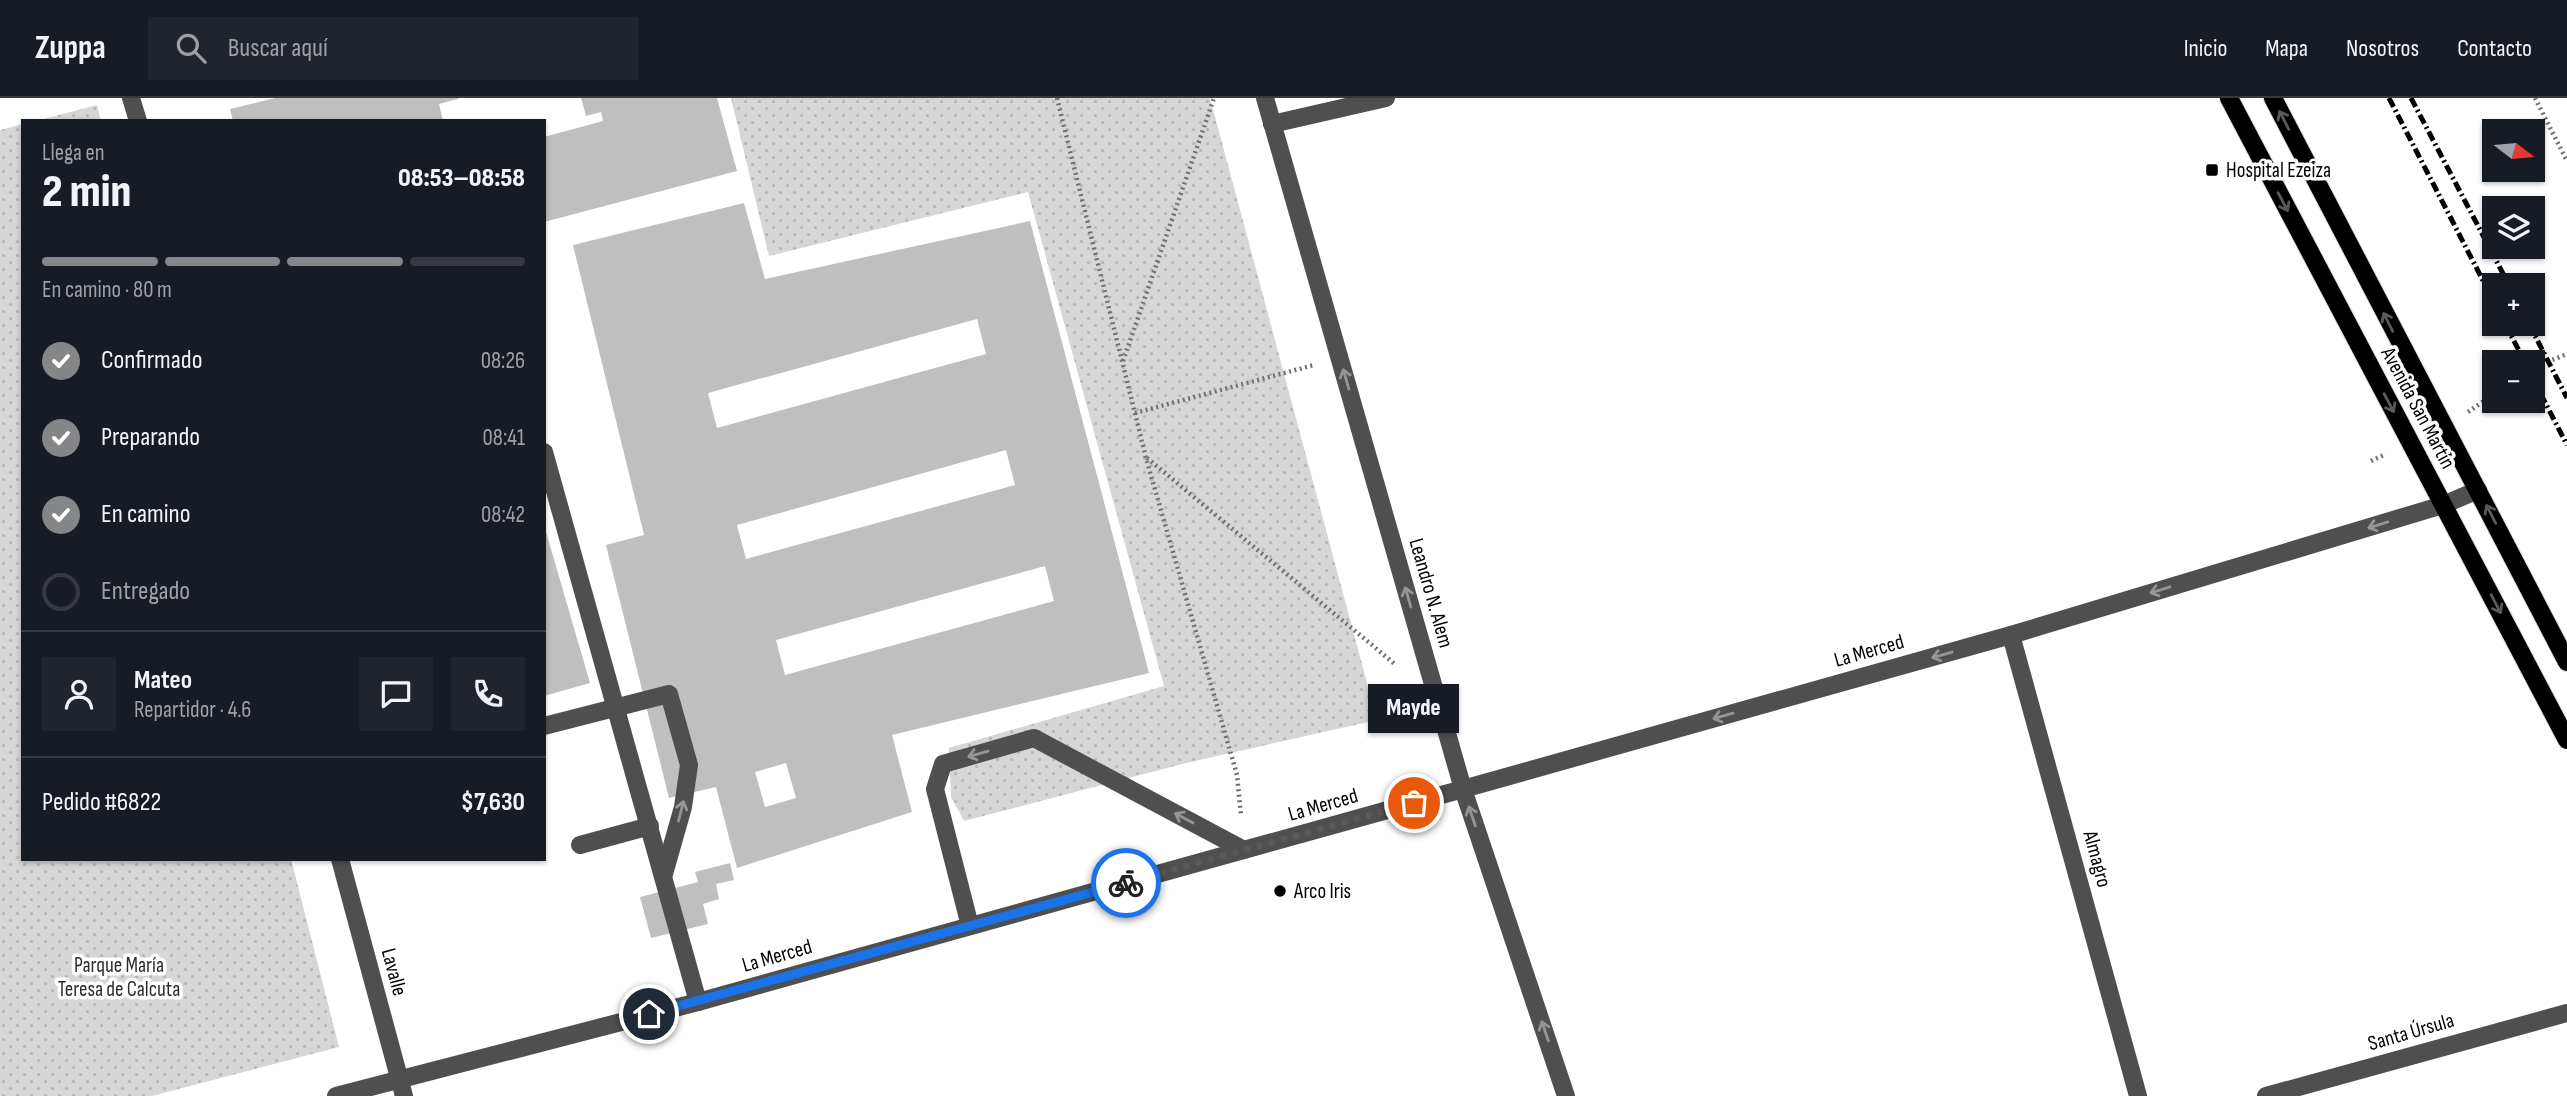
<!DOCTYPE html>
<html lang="es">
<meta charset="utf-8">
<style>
body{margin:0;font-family:"Sofia Sans Condensed",sans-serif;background:#20242c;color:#f1f3f6;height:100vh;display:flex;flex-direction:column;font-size:26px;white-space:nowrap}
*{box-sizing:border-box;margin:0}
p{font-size:23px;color:#9ea1a6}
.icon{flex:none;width:38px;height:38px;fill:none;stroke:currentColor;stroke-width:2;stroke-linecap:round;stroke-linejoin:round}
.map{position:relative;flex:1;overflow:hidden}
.panel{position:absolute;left:21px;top:21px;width:525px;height:742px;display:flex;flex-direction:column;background:#171b24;border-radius:0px;box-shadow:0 2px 5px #0004}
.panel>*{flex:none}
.needle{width:46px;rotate:106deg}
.tools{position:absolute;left:2482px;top:21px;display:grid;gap:14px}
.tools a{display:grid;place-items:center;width:63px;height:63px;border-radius:0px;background:#171b24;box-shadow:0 2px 5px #0004;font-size:35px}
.pin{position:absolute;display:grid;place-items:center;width:60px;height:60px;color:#fff;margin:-30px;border:4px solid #fff;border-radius:50%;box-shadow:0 2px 7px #0007}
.courier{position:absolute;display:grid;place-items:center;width:70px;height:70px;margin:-35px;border:5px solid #1a73e8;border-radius:50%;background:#fff;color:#222;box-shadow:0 2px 9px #0007}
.bubble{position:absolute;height:49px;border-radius:0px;background:#171b24;box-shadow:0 2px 5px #0004;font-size:23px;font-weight:800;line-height:49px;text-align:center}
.overview em{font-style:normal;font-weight:800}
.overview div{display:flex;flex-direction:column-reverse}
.overview{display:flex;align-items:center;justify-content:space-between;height:119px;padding:0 21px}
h1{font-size:46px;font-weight:800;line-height:52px}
.bar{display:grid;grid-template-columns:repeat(4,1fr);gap:10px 7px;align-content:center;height:84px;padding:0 21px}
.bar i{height:9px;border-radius:5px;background:#363941}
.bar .current{background:#858687}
.bar p{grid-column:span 4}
.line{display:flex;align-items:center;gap:18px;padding:0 21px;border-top:2px solid #363941}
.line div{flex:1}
.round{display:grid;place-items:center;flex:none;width:74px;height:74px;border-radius:0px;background:#20242c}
ol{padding:0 21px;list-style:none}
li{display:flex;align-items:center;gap:21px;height:77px}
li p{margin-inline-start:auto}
li .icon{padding:7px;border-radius:50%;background:#858687;color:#fff;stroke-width:4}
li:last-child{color:#9ea1a6}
li i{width:38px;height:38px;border:4px solid #363941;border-radius:50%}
header{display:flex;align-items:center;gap:42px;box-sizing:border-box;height:98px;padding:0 35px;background:#171b24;border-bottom:2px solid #363941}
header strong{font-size:33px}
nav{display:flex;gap:38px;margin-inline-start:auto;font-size:24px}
.search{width:490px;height:63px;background:#20242c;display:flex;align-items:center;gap:18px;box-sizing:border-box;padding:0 24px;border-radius:0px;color:#9ea1a6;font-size:26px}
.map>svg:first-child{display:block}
.grass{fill:url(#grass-dots)}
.building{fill:#bfbfbf;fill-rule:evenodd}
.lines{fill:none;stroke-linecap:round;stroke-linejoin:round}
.major-casing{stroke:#dbdbdb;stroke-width:20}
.path{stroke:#717171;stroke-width:4.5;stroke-dasharray:2 3.5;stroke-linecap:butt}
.minor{stroke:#4f4f4f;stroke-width:18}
.major{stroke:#000;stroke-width:18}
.rail{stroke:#000;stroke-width:5;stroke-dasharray:10 3.5 2 3.5;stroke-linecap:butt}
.oneway{stroke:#595959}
.oneway2{stroke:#959595}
.done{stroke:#595959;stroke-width:7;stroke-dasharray:0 12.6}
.route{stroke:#1a73e8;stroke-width:9}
.poi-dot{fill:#000;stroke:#fff;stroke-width:2.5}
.labels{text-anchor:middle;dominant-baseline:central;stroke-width:7;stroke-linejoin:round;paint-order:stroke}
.poi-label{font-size:21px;fill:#000;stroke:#fff;text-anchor:start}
.street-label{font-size:21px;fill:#000;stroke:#fff}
.park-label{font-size:21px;fill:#2d2d2d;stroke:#fff}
</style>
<header>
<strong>Zuppa</strong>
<div class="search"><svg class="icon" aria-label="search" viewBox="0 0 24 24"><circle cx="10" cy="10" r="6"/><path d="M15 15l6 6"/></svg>Buscar aquí</div>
<nav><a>Inicio</a><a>Mapa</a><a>Nosotros</a><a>Contacto</a></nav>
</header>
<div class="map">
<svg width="2567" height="998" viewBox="0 0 2567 998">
<defs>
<pattern id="grass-dots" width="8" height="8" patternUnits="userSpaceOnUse" patternTransform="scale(1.75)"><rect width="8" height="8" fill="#d6d6d6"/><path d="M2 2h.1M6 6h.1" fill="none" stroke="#b6b6b6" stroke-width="1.8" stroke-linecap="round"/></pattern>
</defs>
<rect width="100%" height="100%" fill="#fff"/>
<g class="grass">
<polygon points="731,0 1210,0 1377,622 1186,665 964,723 951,699 949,650 1164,588 1028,94 769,158"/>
<polygon points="97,7 101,23 36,23"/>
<polygon points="23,26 23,761 291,761 339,949 152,998 0,998 0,32"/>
</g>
<g class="building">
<polygon points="275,0 458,0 458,1 439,6 443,23 233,23 230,11"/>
<polygon points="581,0 717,0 737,73 544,124 544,39 603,23 601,14 586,18"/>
<path d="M744,105L765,181L1030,123L1149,575L892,637L912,714L737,770L716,689L669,700L606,447L644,437L573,147ZM977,221L986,256L717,330L708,295ZM1006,352L1015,387L746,461L737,427ZM1045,468L1054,503L785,577L776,542ZM786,665L796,700L765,709L755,674Z"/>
<polygon points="544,427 590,585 544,598"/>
<polygon points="730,765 734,782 716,786 719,801 703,806 708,826 651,840 640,799 698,784 695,774"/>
</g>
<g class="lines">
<g class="major-casing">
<g id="major">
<polyline points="2229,0 2567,642"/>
<polyline points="2273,0 2567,564"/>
</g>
</g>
<g class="path">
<polyline points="1057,0 1146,360 1237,677 1241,717"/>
<polyline points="2535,0 2567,63"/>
<polyline points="1123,263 1214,0"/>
<polyline points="2532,270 2567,256"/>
<polyline points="2468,314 2494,296"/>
<polyline points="1135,315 1314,267"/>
<polyline points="1147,360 1396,567"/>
<polyline points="2371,363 2386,356"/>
</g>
<g class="minor">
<polyline points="131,0 138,23"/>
<polyline points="1265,0 1463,691 1566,998"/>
<polyline points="1272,26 1386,0"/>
<polyline points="544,354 698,904"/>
<polyline points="2011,537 2138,998"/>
<polyline points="544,628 669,596 689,667 683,709 664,776"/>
<polyline points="580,747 650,728"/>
<polyline points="340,761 404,998"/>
<polyline points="970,828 935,691 943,666 1034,640 1244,752"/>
<polyline points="336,998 698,904 1463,691 2011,537 2443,407 2478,392"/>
<polyline points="2266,998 2567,915"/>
</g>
<use href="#major" class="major"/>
<g class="rail">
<polyline points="2389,0 2494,204"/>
<polyline points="2411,0 2509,187"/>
<polyline points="2505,226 2525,264"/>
<polyline points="2529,226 2567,300"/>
<polyline points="2532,279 2567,347"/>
</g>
</g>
<defs><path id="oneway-shaft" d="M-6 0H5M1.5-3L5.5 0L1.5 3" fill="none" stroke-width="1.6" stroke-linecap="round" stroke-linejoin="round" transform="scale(1.75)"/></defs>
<g class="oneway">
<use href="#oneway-shaft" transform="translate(2284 22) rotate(-117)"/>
<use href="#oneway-shaft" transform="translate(2283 104) rotate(62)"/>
<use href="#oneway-shaft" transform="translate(2388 224) rotate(-117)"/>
<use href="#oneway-shaft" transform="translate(2389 305) rotate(62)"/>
<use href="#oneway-shaft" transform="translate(2491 416) rotate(-117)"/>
<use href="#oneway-shaft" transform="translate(2496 506) rotate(62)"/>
</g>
<g class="oneway2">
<use href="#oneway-shaft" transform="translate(1346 281) rotate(-106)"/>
<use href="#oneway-shaft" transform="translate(2378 427) rotate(163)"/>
<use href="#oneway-shaft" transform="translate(2160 492) rotate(163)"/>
<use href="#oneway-shaft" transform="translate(1408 499) rotate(-106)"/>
<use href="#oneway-shaft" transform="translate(1942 557) rotate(164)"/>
<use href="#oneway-shaft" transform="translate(1723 618) rotate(164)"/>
<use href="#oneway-shaft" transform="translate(978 656) rotate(164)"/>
<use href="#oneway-shaft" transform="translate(681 713) rotate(-76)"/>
<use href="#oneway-shaft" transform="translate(1472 718) rotate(-109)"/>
<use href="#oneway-shaft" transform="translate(1184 720) rotate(-152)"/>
<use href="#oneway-shaft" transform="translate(1545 933) rotate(-109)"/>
</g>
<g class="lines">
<polyline class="done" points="1126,785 1414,705"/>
<polyline class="route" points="649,916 1126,785"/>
</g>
<g class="poi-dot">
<rect x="2205" y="65" width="14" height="14" rx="3.5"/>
<circle cx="1280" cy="793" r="7"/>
</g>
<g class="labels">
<g class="poi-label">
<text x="2226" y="72">Hospital Ezeiza</text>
<text x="1294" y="793">Arco Iris</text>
</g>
<g class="street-label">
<text transform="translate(2418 310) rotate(62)">Avenida San Martín</text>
<text transform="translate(1431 495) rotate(74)">Leandro N. Alem</text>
<text transform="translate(1869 553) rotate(-16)">La Merced</text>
<text transform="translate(1323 707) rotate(-16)">La Merced</text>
<text transform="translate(2097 761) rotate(75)">Almagro</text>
<text transform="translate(777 858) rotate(-16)">La Merced</text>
<text transform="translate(394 874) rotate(75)">Lavalle</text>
<text transform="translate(2411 934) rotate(-16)">Santa Úrsula</text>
</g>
<g class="park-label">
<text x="119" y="867">Parque María<tspan x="119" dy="24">Teresa de Calcuta</tspan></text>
</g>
</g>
</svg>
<div class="tools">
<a><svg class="needle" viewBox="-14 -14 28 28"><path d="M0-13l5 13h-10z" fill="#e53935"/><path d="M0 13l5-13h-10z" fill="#9ea1a6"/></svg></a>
<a><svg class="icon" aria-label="layers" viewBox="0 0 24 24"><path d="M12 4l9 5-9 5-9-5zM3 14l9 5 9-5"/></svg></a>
<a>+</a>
<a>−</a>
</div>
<div class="pin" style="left:1414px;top:705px;background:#ea580c"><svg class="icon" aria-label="bag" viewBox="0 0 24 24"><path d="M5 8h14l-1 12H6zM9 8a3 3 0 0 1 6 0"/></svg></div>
<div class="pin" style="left:649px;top:916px;background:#1f2937"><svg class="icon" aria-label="home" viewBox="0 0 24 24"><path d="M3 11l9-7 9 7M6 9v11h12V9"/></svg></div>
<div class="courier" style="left:1126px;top:785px"><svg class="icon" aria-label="bike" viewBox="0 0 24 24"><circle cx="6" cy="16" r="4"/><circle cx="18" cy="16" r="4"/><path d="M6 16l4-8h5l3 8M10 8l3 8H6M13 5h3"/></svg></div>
<div class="bubble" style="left:1368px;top:586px;width:91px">Mayde</div>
<section class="panel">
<div class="overview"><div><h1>2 min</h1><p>Llega en</p></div><em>08:53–08:58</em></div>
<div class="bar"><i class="current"></i><i class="current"></i><i class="current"></i><i></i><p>En camino · 80 m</p></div>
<ol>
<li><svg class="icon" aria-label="check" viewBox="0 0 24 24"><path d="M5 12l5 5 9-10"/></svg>Confirmado<p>08:26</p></li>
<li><svg class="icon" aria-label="check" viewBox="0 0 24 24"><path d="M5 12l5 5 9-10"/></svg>Preparando<p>08:41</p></li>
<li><svg class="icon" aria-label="check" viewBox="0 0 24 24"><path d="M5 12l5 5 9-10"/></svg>En camino<p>08:42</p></li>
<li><i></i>Entregado</li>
</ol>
<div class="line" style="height:126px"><a class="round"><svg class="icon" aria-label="person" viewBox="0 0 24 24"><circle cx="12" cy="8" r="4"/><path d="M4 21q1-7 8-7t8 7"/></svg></a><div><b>Mateo</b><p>Repartidor · 4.6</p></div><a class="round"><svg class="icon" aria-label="chat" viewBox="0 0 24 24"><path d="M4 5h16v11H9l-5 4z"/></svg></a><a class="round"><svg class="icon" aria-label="phone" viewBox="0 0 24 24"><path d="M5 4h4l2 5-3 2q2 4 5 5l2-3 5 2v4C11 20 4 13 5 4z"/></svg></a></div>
<div class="line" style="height:91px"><div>Pedido #6822</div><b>$7,630</b></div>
</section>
</div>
